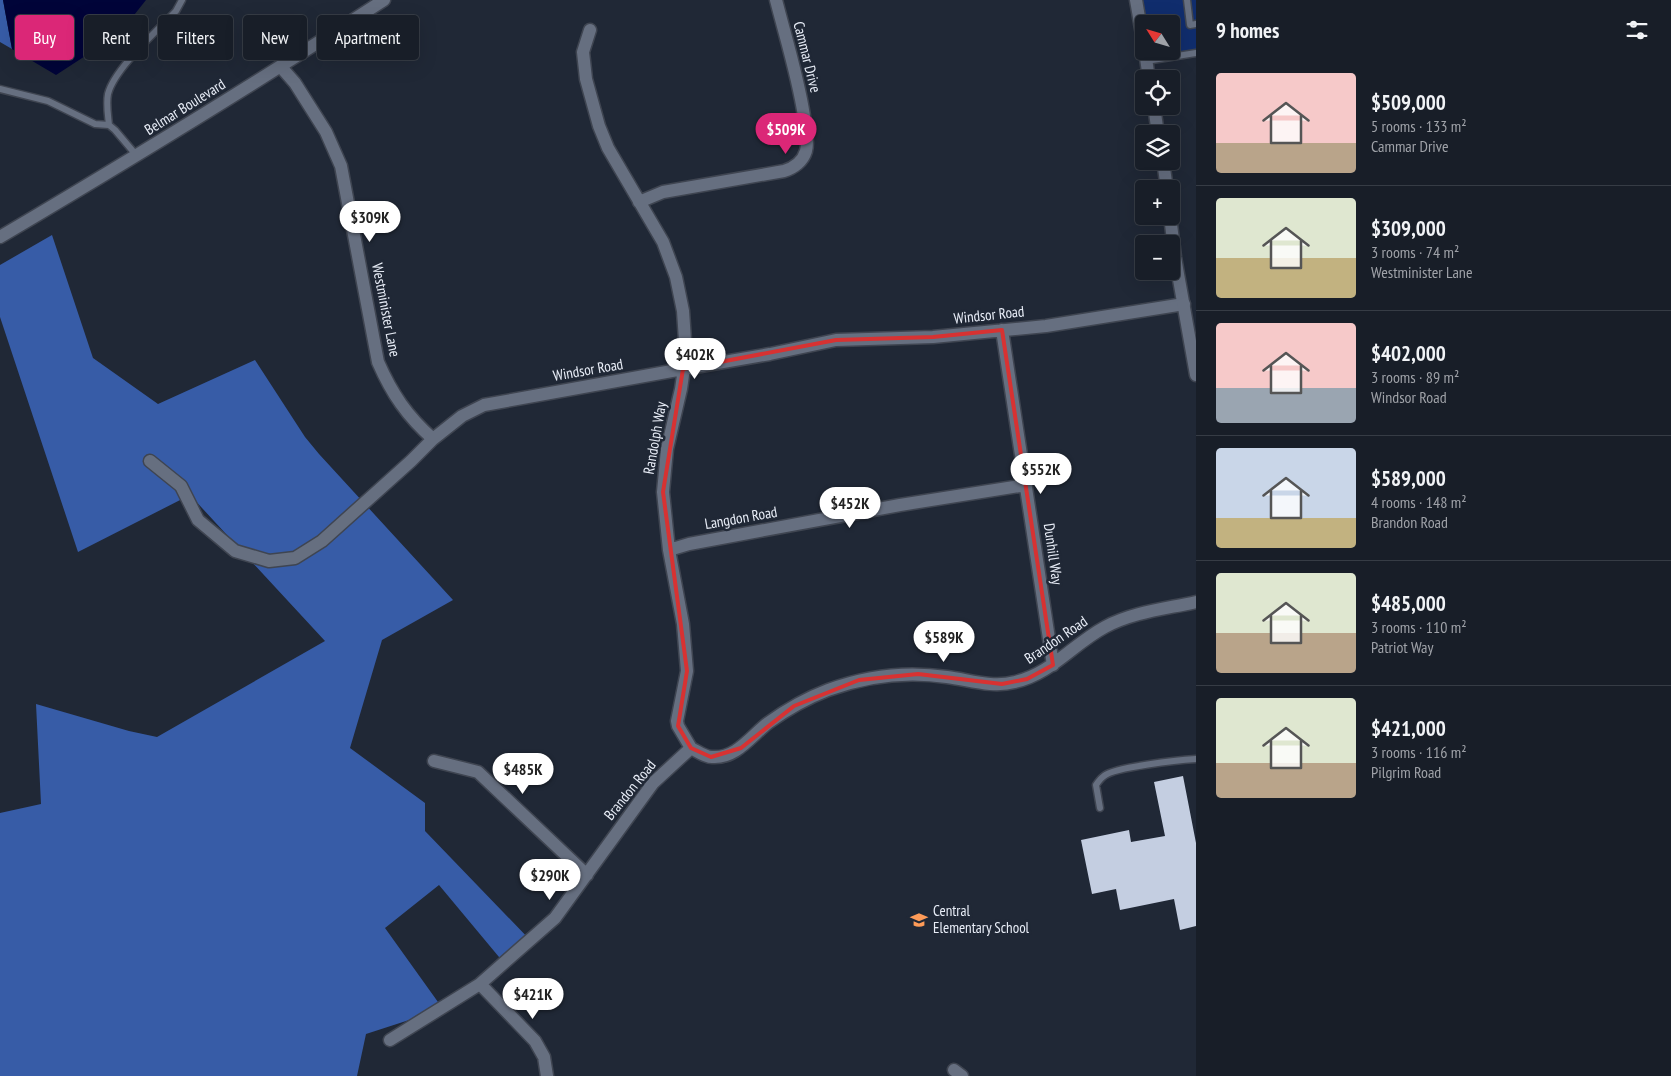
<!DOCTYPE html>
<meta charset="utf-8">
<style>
:root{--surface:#181e28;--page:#212730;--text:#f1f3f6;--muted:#9fa2a8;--line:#363c45;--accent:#db2777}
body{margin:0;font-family:"PT Sans Narrow",sans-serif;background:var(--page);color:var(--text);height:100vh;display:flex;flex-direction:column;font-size:19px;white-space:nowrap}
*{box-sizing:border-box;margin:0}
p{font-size:16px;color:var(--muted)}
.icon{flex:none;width:28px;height:28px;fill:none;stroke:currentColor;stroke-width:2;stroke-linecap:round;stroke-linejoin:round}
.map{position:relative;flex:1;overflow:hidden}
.side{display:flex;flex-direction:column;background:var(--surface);width:475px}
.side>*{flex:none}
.guide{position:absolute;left:15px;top:15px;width:475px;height:45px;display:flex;gap:10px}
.needle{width:32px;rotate:307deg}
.buttons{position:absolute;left:1135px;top:15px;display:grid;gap:10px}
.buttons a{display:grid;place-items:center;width:45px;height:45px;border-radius:5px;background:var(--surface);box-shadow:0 5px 20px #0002,0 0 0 1px var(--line);font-size:25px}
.price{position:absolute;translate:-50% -42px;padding:0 11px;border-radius:18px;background:#fff;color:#222;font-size:16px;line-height:32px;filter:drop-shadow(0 1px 2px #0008)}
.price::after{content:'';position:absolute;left:50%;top:30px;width:15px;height:11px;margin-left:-8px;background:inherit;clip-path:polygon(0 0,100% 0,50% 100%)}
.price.active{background:var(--accent);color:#fff}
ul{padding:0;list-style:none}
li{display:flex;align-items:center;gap:15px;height:125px;padding:0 20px}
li+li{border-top:1px solid var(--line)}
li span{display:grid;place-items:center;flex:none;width:140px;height:100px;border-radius:5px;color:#555}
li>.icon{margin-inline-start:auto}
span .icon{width:60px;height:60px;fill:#fffc;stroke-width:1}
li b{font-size:21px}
h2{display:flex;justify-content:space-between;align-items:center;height:60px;padding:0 20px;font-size:21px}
.pill{padding:0 18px;border-radius:5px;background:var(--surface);box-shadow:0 5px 20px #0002,0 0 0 1px var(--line);font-size:18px;line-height:45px}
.pill.active{background:var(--accent);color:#fff}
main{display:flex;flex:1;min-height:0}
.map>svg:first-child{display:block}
</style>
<main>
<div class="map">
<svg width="1196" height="1076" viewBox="0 0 1196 1076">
<rect width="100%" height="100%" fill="#202836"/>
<path fill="#102d6d" d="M1137 0H1196V52L1145 61 1144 51H1171V24H1144Z"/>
<path fill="#375ca7" d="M0 0H3L12 49 0 42Z
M52 235 93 358 158 404 255 360 305 437 319 454 453 600 382 640 350 748 425 803V831L532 942 504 963 439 885 385 928 443 1009 366 1034 357 1076H0V813L41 804 36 704 129 731 157 737 325 641 190 495 78 552 0 317V265Z"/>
<path fill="#000439" d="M3 0H146L119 34 56 75 12 49Z"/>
<path fill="#c4cee1" d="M1183 776 1196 843V926L1180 930 1174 899 1120 910 1116 889 1092 894 1081 840 1129 830 1131 842 1165 836 1154 782Z"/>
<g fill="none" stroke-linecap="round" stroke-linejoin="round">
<g stroke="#3f4551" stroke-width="9">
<path id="lane" d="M1187 0 1190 25 1196 24
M1146 61 1196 53
M0 89 48 101 95 124 109 125 115 130 137 156
M109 125C108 115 106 104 108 94 114 69 157 31 176 11L182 0
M1100 808 1096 785C1098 782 1101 778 1104 776 1114 767 1180 760 1196 759"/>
</g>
<g stroke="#3f4551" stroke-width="15">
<path id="street" d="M590 30 583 52 586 79 599 126 608 148 663 242 676 277 683 311 686 355 681 389 667 449 663 492 669 550 683 624 687 671 677 721 678 726 691 748
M281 67 295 83 326 132 341 166 378 362C392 394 407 416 433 439
M639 202 663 192 784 171C794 168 803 161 806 151 809 140 805 127 804 116 798 77 786 39 776 0
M1002 330 1053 665
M150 461 181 486 198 520 235 551 269 561 295 558 322 541 411 461 433 439 462 416 484 405 683 369 770 354 836 340 933 337 1046 326 1184 304
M669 550 689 544 900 505 1026 485
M691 748C697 751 705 757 712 757 736 759 751 736 768 723 786 710 807 698 828 690 866 676 907 671 947 677 970 680 992 688 1015 682 1051 674 1073 644 1105 627 1133 612 1165 609 1196 602
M434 761 478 772 587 875
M480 984 535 1041 544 1057 547 1076
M390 1040 480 984 555 918 653 783 691 748
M954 1070 962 1076"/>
</g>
<g stroke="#3f4551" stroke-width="15">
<path id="secondary" d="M1136 0 1144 46
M1145 51 1149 79
M1154 106 1158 134
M1163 161 1167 189
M1170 216 1175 257 1196 375
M0 237C130 160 258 82 384 0"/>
</g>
<use href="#lane" stroke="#666f80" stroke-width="6"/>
<use href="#street" stroke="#666f80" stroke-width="12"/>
<use href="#secondary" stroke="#666f80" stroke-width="12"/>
</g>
<path fill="none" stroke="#d73232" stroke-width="4" stroke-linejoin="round" d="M1002 330 1053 665 1027 679 1002 684 918 674 859 680 794 706 741 748 711 757 691 748 678 726 687 671 663 492 683 369 836 340 933 337Z"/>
<defs>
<g id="school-bare" transform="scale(1.35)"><path d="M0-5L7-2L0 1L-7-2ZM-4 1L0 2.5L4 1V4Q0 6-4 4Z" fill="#fe9b58" stroke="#202836" stroke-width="2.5" paint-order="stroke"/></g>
</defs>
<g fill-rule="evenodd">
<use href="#school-bare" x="919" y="920"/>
</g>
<g text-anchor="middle" stroke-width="5" stroke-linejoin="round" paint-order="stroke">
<g font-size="15" fill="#e8edf7" stroke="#202836">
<text transform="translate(807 57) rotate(76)" y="5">Cammar Drive</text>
<text transform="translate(185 107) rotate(-32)" y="5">Belmar Boulevard</text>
<text transform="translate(386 310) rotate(79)" y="5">Westminister Lane</text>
<text transform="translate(989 315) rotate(-6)" y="5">Windsor Road</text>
<text transform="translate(588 370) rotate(-10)" y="5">Windsor Road</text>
<text transform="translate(655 438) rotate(-80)" y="5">Randolph Way</text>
<text transform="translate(741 518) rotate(-10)" y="5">Langdon Road</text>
<text transform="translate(1053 554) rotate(82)" y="5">Dunhill Way</text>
<text transform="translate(1056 640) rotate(-34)" y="5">Brandon Road</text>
<text transform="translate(630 790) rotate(-51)" y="5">Brandon Road</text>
</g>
<g font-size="15" fill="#e8edf7" stroke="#202836" text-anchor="start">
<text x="933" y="916">Central<tspan x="933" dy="17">Elementary School</tspan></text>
</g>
</g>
</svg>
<div class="buttons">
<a><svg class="needle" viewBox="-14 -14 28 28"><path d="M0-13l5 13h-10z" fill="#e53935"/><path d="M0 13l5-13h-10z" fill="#9fa2a8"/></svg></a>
<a><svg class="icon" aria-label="locate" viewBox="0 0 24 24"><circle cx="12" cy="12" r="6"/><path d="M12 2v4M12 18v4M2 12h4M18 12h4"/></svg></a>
<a><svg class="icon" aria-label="layers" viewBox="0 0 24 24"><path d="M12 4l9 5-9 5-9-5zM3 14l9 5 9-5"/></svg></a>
<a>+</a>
<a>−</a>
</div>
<b class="price active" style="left:786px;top:155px">$509K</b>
<b class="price" style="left:370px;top:243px">$309K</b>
<b class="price" style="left:695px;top:380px">$402K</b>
<b class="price" style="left:1041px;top:495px">$552K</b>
<b class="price" style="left:850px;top:529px">$452K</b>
<b class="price" style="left:944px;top:663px">$589K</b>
<b class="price" style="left:523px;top:795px">$485K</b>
<b class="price" style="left:550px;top:901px">$290K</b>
<b class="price" style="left:533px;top:1020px">$421K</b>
<div class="guide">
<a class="pill active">Buy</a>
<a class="pill">Rent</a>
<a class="pill">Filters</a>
<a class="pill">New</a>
<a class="pill">Apartment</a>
</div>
</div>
<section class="side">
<h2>9 homes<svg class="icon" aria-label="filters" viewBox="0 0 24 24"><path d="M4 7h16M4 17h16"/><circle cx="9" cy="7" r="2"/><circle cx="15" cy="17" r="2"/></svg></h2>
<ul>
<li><span style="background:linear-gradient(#f6c9c9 70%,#b9a48a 0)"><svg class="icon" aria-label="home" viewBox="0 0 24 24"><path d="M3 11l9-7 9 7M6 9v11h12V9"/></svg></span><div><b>$509,000</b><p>5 rooms · 133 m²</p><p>Cammar Drive</p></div></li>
<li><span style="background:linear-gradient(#dfe7d0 60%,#c2b280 0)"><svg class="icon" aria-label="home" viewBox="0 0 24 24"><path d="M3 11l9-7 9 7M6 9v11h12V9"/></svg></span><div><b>$309,000</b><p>3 rooms · 74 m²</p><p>Westminister Lane</p></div></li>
<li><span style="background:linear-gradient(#f6c9c9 65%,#9aa5b1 0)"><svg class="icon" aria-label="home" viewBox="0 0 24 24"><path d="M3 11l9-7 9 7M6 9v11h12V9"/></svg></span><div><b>$402,000</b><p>3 rooms · 89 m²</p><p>Windsor Road</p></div></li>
<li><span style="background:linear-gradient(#c9d6e8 70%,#c2b280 0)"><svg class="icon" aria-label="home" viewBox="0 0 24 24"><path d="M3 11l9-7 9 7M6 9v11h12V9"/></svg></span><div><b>$589,000</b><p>4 rooms · 148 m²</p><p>Brandon Road</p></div></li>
<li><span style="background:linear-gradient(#dfe7d0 60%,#b9a48a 0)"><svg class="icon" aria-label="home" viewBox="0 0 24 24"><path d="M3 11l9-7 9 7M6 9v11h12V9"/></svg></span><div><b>$485,000</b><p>3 rooms · 110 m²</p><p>Patriot Way</p></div></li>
<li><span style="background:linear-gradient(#dfe7d0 65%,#b9a48a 0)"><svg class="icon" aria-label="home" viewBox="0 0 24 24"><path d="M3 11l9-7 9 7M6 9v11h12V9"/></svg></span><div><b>$421,000</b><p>3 rooms · 116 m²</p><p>Pilgrim Road</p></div></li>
</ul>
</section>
</main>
